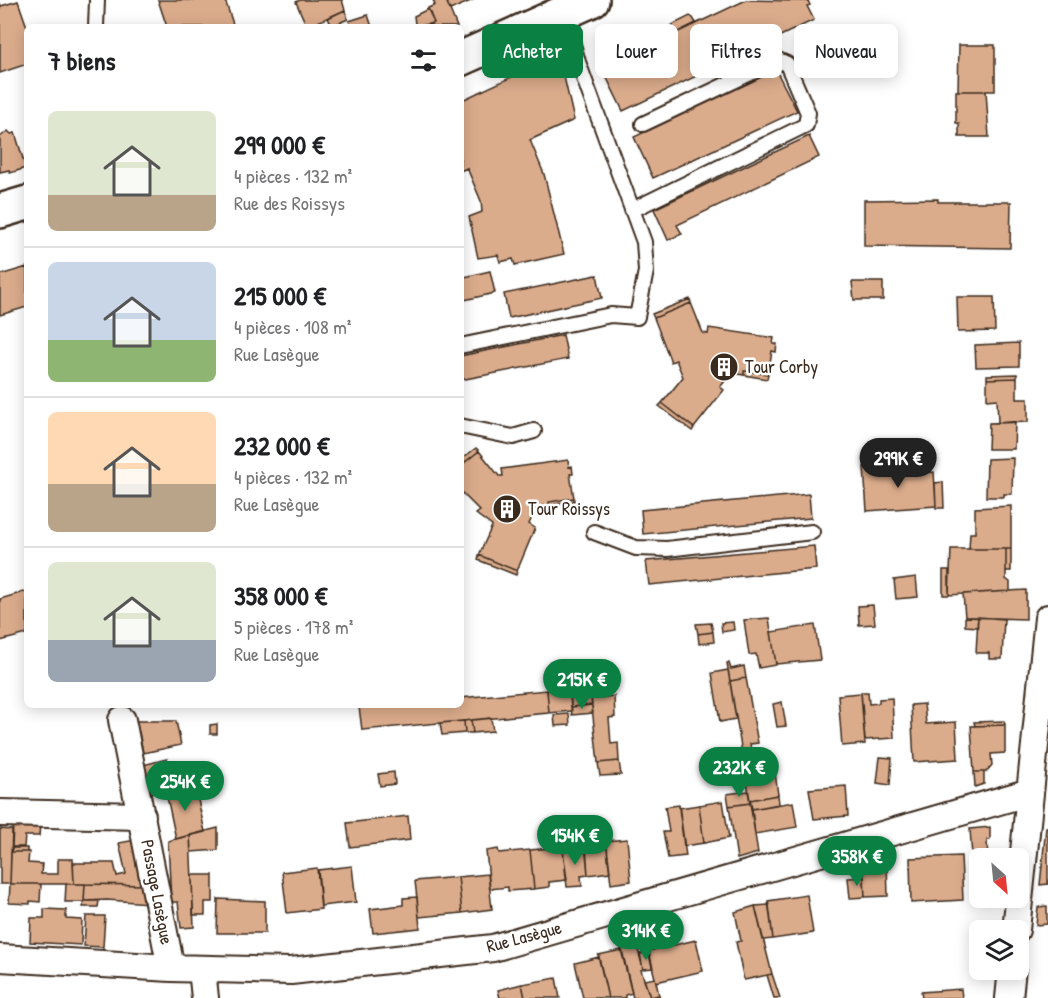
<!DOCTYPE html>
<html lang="fr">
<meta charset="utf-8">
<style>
:root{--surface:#fff;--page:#f6f6f6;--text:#202124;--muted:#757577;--line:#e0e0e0;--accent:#0b8043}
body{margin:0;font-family:"Patrick Hand",sans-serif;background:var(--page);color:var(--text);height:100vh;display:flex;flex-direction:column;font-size:22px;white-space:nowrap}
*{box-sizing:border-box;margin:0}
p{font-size:20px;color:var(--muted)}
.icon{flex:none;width:33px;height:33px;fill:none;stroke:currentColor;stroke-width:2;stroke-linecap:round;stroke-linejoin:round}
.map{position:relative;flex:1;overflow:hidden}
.panel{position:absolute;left:24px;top:24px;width:440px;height:684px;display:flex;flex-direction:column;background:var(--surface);border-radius:9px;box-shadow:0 3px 15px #0003}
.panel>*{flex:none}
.top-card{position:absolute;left:482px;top:24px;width:476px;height:54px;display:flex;gap:12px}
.needle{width:39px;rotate:153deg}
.buttons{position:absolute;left:969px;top:848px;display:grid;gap:12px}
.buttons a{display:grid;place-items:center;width:60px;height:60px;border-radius:9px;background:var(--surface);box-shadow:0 3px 15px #0003;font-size:30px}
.price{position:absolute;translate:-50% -51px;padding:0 14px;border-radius:21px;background:var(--accent);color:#fff;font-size:20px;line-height:39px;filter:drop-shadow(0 2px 3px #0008)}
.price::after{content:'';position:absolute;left:50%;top:36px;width:18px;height:14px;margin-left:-9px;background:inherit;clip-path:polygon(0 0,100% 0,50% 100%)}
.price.on{background:#222;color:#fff}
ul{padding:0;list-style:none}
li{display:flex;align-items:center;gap:18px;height:150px;padding:0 24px}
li+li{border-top:2px solid var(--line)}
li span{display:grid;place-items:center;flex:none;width:168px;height:120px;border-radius:9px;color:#555}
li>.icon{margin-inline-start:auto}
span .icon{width:72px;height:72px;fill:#fffc;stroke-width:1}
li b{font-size:26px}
h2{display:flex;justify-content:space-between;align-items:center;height:72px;padding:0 24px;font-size:26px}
.chip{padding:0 21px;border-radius:9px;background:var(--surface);box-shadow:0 3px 15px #0003;font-size:21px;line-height:54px}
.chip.on{background:var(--accent);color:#fff}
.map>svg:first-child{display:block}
</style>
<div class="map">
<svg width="1048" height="998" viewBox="0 0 1048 998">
<rect width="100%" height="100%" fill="#fff"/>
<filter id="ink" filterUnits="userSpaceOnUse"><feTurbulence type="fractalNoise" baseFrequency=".0167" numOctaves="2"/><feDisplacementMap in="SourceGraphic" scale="12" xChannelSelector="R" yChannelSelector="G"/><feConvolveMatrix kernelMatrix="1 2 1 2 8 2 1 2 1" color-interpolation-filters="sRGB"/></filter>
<g filter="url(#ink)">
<path fill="#dbac8c" stroke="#3b2a1e" stroke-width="1.5" d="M158 0H225L234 27H167Z
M300 0H342L345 10 307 27 296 2Z
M433 0H446L457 27H426V26L434 23 428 8 435 5Z
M446 0H473L450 10Z
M746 0 808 1 810 5 807 6 814 20 623 111 602 68 627 57 623 47 670 26 674 34Z
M18 1 27 27V64L0 73V3L1 6Z
M428 9 434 23 419 26 415 24 414 16Z
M345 10 348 19 332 26 328 18Z
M368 15 372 27H351L349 21Z
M690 16 693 18 696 23 674 34 670 26Z
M959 45H995V91H958Z
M559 55 574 120 530 140 544 174 564 254 515 265 513 259 500 262 498 255 478 258 469 217 482 212 481 201 467 168 460 171V101Z
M776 70 797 111 653 178 634 137Z
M956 91H986L989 137H959V123H956Z
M8 131 11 134 15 133 26 168 10 173 9 170 0 172V137Z
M809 136 819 157 677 225 682 234 668 240 654 209Z
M938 199V202H1011L1010 248 864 246V200Z
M27 267V307L0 315V275Z
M490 271 495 293 460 301V278Z
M597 275 602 298 509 318 504 294Z
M852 282H883V300H854Z
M957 297H994L995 331 958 332Z
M690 299 691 303 654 318 652 314Z
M691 303 703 333 708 334 709 328 774 338 773 344H777L776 352 772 351 768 374 744 371V375L732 373 720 387 724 390 694 428 662 403 683 377 676 360 671 362 654 318Z
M563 335 568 359 460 380V356Z
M1019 343V366L976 367 975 345Z
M744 371 768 374 767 379 744 375Z
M1017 374V378L987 379V375Z
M1017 378V399H1028V422L998 423 997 399 987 400V379Z
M662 403 694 428 692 431 659 406Z
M1015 422 1014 449H988L989 423Z
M476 448 479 451 460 466V460Z
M479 451 499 476H503L502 469 568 460 569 467 572 466 573 474H570L574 498 549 502 550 505 537 507 529 524 535 528 517 571 479 555 492 526 476 514 480 511 460 491V466Z
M890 454 891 465 865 467 864 456Z
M1013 458 1012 494H1004V497H986L987 459Z
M891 465V474L934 472 936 506 867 511 864 467Z
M943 482 944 508H936L935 483Z
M809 494 811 518 643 534 641 510Z
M574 498V501L550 505 549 502Z
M1011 506V549H969L970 533H975V508Z
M814 546 816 569 649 585 646 561Z
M951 549H1006V579L1010 582V591L949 595Z
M1006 549H1011V571H1006Z
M479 555 517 571 516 575 478 560Z
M943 570H949V595H943Z
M916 577 918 597 896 599 894 580Z
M1026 590V619L965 617 963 594Z
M27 591V634L0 641V599Z
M873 605 875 624 859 625 858 606Z
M965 617H978L977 627 965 626Z
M978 617 1004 619 1002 659H989V653H976Z
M769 618 776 665 759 668 756 654 749 655 744 620Z
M733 622 734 630 722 632 721 623Z
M711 623 713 632 698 634 696 624Z
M815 625 820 660 776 664 771 632Z
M713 632 714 642 699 644 698 634Z
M727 663H729L731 669 744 666 746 678 730 681Z
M728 670 736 719 720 722 712 673Z
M746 678 758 743 750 744 752 757 743 759 730 681Z
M589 681 592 705 571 707 569 683Z
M569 688 572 711 549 713 547 690Z
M547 690 549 713 362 730 359 707 388 705H460V698Z
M861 692H868L869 704 879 703V699L892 698 894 738 865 740Z
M861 693 865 744 842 746 838 695Z
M614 696 615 717 609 718 611 744 618 743 619 761 598 763 591 698Z
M782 702 786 726 777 727 773 704Z
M924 704 926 724 956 722 958 759 914 762 911 705Z
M592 705 593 713 572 715 571 707Z
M569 714 570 725 555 726 554 715Z
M491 718 493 731 473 733 471 720Z
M471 720 473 733H465L464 721Z
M123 721H176L181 745 143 753 139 732 127 734Z
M464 721 465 733 442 735 440 723Z
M1004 721 1005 725 975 726 974 722Z
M217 724V734H210V725Z
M1005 725V753L991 754 992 765 986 772H974L971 726Z
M880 757 892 758 890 785 877 783Z
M167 759 171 777 207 770 209 783 149 793 143 765Z
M619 761 621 775 600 776 598 763Z
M774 765 778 795 750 800 745 770Z
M394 772 395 784 380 786 378 774Z
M974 772H984V784L975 787Z
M195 786 205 832 176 839 166 792Z
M846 786 848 816 814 819 809 789Z
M748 791 750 803 729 806 727 794Z
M778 795 779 804 752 809 750 800Z
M723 801 729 838 704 843 699 805Z
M793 802 797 827 755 834 752 809Z
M750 803 758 853 737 859 729 806Z
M679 805 686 856 668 858 663 832H669L665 807Z
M699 805 704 843 684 846 679 808Z
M408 816 410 840 350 847 347 823Z
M13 825H40L39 836H25L24 847H12Z
M990 827V840H987L988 858H980V897L989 898H975L970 829Z
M1046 827H1048V884L1040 885Z
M218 828V850L191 852 190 835Z
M0 829 12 830 10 884H0Z
M605 831 610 872 588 875 584 833Z
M190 835 194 927 181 928 178 902H171L168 841Z
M627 839 631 881 611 884 606 841Z
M135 840 145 885 74 884 73 863H114L117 876 126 874 119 843Z
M562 842 567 880 549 882V887L534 889 530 850 551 848 550 844Z
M586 847 588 875 581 876 582 886 567 887 563 849Z
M12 848H27V852H11Z
M498 849 499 853 530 850 534 889 508 891V887L490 889 486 851Z
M11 852H29L28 863 42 864 41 874H58V859H73L74 884H10Z
M961 856 963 900 911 903 910 858Z
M887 864 888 896 865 897 863 865Z
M352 866 356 902 321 906 318 870Z
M317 868 321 909 287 913 282 872Z
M488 874 492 909 462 913 458 877Z
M192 875H213V902H205V915H193Z
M458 877 462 913 419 917 415 881Z
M864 877 865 897 850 898 848 878Z
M10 884H41L40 902 30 901V904L9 903Z
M66 884H85L84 902H65Z
M85 884 145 885 149 903 107 900 84 901Z
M807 895 813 933 773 939 768 901Z
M417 897 420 928 373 933 370 909 403 905V898Z
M218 899 265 901V933H217Z
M84 901H99L98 907H83Z
M769 905 773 939 763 940 755 906Z
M755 906 772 974 744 980 736 942 741 941 735 912Z
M1047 906V924L1036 925 1038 907Z
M44 909 66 910V919L82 920 81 945 30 942 31 918H44Z
M86 916H105L103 947 84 946Z
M635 937 643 969 641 970 650 997 659 995 660 998H633L619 941Z
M696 940 703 971 656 982 648 951Z
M622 950 632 993 625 995V998H608L598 955Z
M649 952 653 968 643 969 640 954Z
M599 957 608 998H583L575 963Z
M978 963H980V969H988V975L978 976Z
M772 974 780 998H774L767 975Z
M556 978 560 998H525L522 984Z
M655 978 659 995 650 997 644 980Z
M522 984 525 998H500L498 990Z
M961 989 962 998H922L921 992Z"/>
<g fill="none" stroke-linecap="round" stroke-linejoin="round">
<g stroke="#3b2a1e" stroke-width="18">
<path id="service" d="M96 27 97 0
M632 210 806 125 808 113 787 64 778 60 643 124
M460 346 611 315 637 317 646 271 644 242 578 62 564 12
M460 426 513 437 534 431
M594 532 636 548 667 549 812 532"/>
</g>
<g stroke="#3b2a1e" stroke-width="30">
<path id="minor" d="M122 720 171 968
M0 813 142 816
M1016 930 1048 618
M0 958 171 968 291 971 493 948 1030 792
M202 969 205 998
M1009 998 1012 969"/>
</g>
<g stroke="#3b2a1e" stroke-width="38">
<path id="secondary" d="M460 59 592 0
M0 211 27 203"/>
</g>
<use href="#service" stroke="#fff" stroke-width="14"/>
<use href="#minor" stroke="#fff" stroke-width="26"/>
<use href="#secondary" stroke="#fff" stroke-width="33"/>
</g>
</g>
<defs>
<g id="building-disc" transform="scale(1.5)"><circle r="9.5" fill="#3b2a1e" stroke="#fff"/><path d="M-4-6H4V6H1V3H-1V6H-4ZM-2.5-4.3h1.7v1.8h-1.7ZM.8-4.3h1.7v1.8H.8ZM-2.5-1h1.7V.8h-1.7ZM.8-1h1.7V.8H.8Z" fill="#fff"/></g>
</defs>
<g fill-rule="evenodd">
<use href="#building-disc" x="724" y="367"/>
<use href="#building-disc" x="507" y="509"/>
</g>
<g text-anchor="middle" stroke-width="5" stroke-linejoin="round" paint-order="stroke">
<g font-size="18" fill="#3b2a1e" stroke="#fff" text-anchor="start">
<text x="745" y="373">Tour Corby</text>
<text x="528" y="515">Tour Roissys</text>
</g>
<g font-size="18" fill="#3b2a1e" stroke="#fff">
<text transform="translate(157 892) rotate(79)" y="6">Passage Lasègue</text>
<text transform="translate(524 937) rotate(-15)" y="6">Rue Lasègue</text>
</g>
</g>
</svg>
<div class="buttons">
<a><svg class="needle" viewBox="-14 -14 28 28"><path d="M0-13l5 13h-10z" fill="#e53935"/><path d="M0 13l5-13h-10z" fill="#757577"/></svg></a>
<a><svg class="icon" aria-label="layers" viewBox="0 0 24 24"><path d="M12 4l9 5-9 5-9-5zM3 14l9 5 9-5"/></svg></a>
</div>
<b class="price on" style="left:898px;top:489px">299K €</b>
<b class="price" style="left:582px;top:710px">215K €</b>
<b class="price" style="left:739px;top:798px">232K €</b>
<b class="price" style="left:185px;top:812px">254K €</b>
<b class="price" style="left:575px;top:866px">154K €</b>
<b class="price" style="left:857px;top:887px">358K €</b>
<b class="price" style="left:646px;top:961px">314K €</b>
<div class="top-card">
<a class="chip on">Acheter</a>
<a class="chip">Louer</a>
<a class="chip">Filtres</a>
<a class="chip">Nouveau</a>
</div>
<section class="panel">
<h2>7 biens<svg class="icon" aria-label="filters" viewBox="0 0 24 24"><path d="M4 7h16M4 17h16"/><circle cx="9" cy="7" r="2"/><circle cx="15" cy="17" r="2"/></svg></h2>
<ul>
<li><span style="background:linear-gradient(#dfe7d0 70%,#b9a48a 0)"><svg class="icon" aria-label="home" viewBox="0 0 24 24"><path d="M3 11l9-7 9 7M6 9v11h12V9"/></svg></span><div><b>299 000 €</b><p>4 pièces · 132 m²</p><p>Rue des Roissys</p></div></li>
<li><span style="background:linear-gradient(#c9d6e8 65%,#8fb573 0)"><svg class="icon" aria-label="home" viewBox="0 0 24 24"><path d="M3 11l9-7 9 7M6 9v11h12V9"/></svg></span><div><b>215 000 €</b><p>4 pièces · 108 m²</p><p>Rue Lasègue</p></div></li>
<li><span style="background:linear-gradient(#ffd9b3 60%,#b9a48a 0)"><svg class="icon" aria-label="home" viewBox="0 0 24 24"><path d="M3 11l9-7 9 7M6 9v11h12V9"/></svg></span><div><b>232 000 €</b><p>4 pièces · 132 m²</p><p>Rue Lasègue</p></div></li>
<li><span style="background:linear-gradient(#dfe7d0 65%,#9aa5b1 0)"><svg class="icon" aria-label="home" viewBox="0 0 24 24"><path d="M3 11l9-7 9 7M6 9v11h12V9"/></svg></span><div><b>358 000 €</b><p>5 pièces · 178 m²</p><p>Rue Lasègue</p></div></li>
</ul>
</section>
</div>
